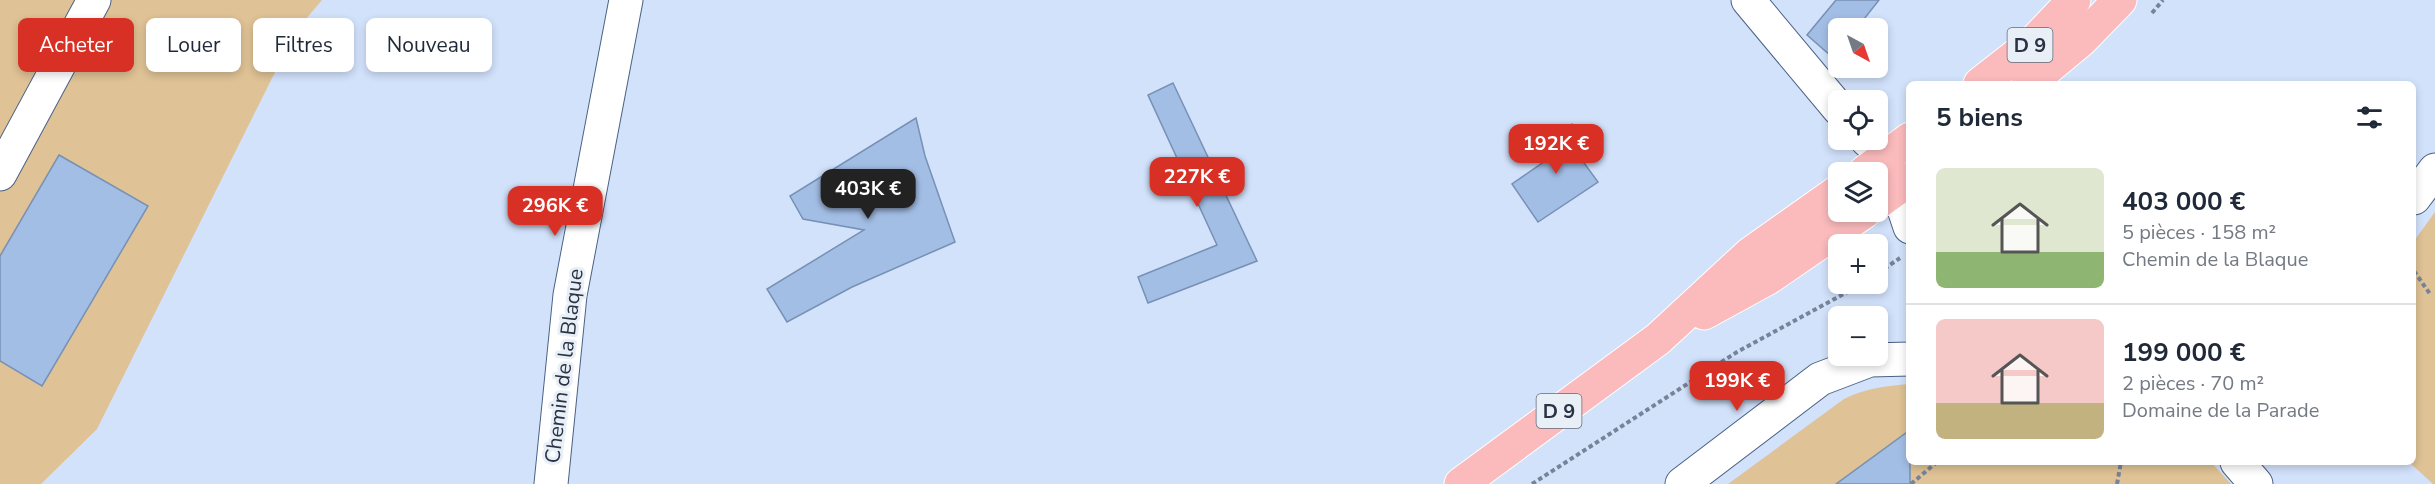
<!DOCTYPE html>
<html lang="fr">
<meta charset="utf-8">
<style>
:root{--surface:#fff;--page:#f6f6f7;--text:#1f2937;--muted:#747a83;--line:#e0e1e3;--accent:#d93025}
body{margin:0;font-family:"Nunito Sans",sans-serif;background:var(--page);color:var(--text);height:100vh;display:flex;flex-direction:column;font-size:22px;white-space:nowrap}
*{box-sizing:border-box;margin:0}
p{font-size:20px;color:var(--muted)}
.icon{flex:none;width:33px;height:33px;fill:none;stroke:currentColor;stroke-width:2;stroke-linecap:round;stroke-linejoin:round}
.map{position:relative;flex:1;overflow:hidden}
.drawer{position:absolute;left:1906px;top:81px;width:510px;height:384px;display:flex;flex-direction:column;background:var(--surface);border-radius:9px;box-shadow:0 3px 9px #0003}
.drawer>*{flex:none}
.guide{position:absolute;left:18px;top:18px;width:570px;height:54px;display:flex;gap:12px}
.needle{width:39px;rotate:140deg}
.tools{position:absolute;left:1828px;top:18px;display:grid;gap:12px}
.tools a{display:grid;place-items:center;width:60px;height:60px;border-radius:9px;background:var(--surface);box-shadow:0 3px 9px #0003;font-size:30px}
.price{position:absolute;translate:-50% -51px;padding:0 14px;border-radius:12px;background:var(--accent);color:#fff;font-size:20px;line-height:39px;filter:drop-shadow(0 2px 3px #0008)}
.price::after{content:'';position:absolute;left:50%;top:36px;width:18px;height:14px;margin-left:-9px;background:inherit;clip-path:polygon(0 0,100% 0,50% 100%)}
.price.current{background:#222;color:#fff}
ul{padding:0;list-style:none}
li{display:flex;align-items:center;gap:18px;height:150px;padding:0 30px}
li+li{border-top:2px solid var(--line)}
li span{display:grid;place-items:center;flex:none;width:168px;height:120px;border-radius:9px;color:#555}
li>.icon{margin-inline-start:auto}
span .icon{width:72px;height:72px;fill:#fffc;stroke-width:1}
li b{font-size:26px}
h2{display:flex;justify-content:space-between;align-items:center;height:72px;padding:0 30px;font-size:26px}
.tag{padding:0 21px;border-radius:9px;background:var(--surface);box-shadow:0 3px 9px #0003;font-size:21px;line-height:54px}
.tag.current{background:var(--accent);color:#fff}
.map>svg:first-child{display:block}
</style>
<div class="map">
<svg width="2435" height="484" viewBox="0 0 2435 484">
<rect width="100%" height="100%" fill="#d2e2fb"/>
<path fill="#dfc295" d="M0 0H322L295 32 97 429 41 484H0Z
M2435 212V484H2433L2409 462H2414V241Z
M1909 384 1910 462H2211L2231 484H1728L1844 399C1866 388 1886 386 1909 384Z"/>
<path fill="#a3bee5" stroke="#7790b5" stroke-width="1.5" d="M1836 0H1879L1857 28H1839V63L1807 35Z
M1173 83 1257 261 1148 303 1138 277 1217 245 1148 95Z
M916 118 925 156 955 242 852 287 787 322 767 289 864 230 803 219 790 196Z
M1572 124 1590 149 1579 156 1598 182 1538 222 1512 184 1545 161 1536 149Z
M59 155 148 206 42 386 0 361V256Z
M1910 430V484H1836Z"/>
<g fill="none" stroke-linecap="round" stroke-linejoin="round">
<g stroke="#4a6185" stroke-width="35">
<path id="minor" d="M1748 0 1839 109
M1867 140 1886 157 1910 167
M1888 162 1910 227
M0 174 94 0
M2414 198 2435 170
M2237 462 2256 484
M551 484 570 295 626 0
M1682 484 1820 379 1870 360 1910 359"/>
</g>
<g stroke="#fff" stroke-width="35">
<path id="major" d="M1980 84 2035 41 2074 0
M2028 84 2081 40 2120 0
M1865 172 1910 139
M1878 202 1910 179
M1704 313 1768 278 1864 212
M1461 484 1658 339 1750 254 1839 191"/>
</g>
<path stroke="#778498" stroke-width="4" stroke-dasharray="4.5 3" stroke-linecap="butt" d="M2152 13 2163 0
M2414 271 2430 294
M1878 273 1900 258
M1532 484 1737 352 1862 284
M1911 484 1937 462
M2117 484 2121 462"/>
<use href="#minor" stroke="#fff" stroke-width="33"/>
<use href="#major" stroke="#fbbbbd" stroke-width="33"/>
</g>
<g text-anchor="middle" stroke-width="6" stroke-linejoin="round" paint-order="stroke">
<g fill="#e9eff7" stroke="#636b79" stroke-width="1.5">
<rect x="2007.5" y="28" width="45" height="34" rx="4.5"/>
<rect x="1536.5" y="394" width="45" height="34" rx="4.5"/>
</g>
<g font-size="20" font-weight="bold" fill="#293343">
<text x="2030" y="52">D 9</text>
<text x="1559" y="418">D 9</text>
</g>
<g font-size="21" fill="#293343" stroke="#e9eff7">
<text transform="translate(564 366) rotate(-83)" y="7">Chemin de la Blaque</text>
</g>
</g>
</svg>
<div class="tools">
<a><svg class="needle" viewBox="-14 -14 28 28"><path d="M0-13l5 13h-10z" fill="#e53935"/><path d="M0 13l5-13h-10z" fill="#747a83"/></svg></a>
<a><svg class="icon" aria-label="locate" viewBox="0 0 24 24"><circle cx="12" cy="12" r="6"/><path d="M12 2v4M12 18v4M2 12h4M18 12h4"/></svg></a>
<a><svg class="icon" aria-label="layers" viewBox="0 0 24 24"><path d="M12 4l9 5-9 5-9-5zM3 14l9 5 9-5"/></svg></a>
<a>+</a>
<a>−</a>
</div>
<b class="price" style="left:1556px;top:175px">192K €</b>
<b class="price" style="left:1197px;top:208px">227K €</b>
<b class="price current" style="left:868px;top:220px">403K €</b>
<b class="price" style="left:555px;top:237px">296K €</b>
<b class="price" style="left:1737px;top:412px">199K €</b>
<div class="guide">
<a class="tag current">Acheter</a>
<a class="tag">Louer</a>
<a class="tag">Filtres</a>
<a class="tag">Nouveau</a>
</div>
<section class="drawer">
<h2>5 biens<svg class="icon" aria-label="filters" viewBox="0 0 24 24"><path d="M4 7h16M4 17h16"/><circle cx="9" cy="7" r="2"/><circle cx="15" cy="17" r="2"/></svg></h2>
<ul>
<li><span style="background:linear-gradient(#dfe7d0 70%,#8fb573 0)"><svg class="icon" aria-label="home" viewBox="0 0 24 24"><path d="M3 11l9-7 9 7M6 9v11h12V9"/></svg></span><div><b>403 000 €</b><p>5 pièces · 158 m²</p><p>Chemin de la Blaque</p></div></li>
<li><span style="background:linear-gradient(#f6c9c9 70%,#c2b280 0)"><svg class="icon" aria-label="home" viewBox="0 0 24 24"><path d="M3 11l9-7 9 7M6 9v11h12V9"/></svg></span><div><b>199 000 €</b><p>2 pièces · 70 m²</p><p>Domaine de la Parade</p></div></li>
</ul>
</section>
</div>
